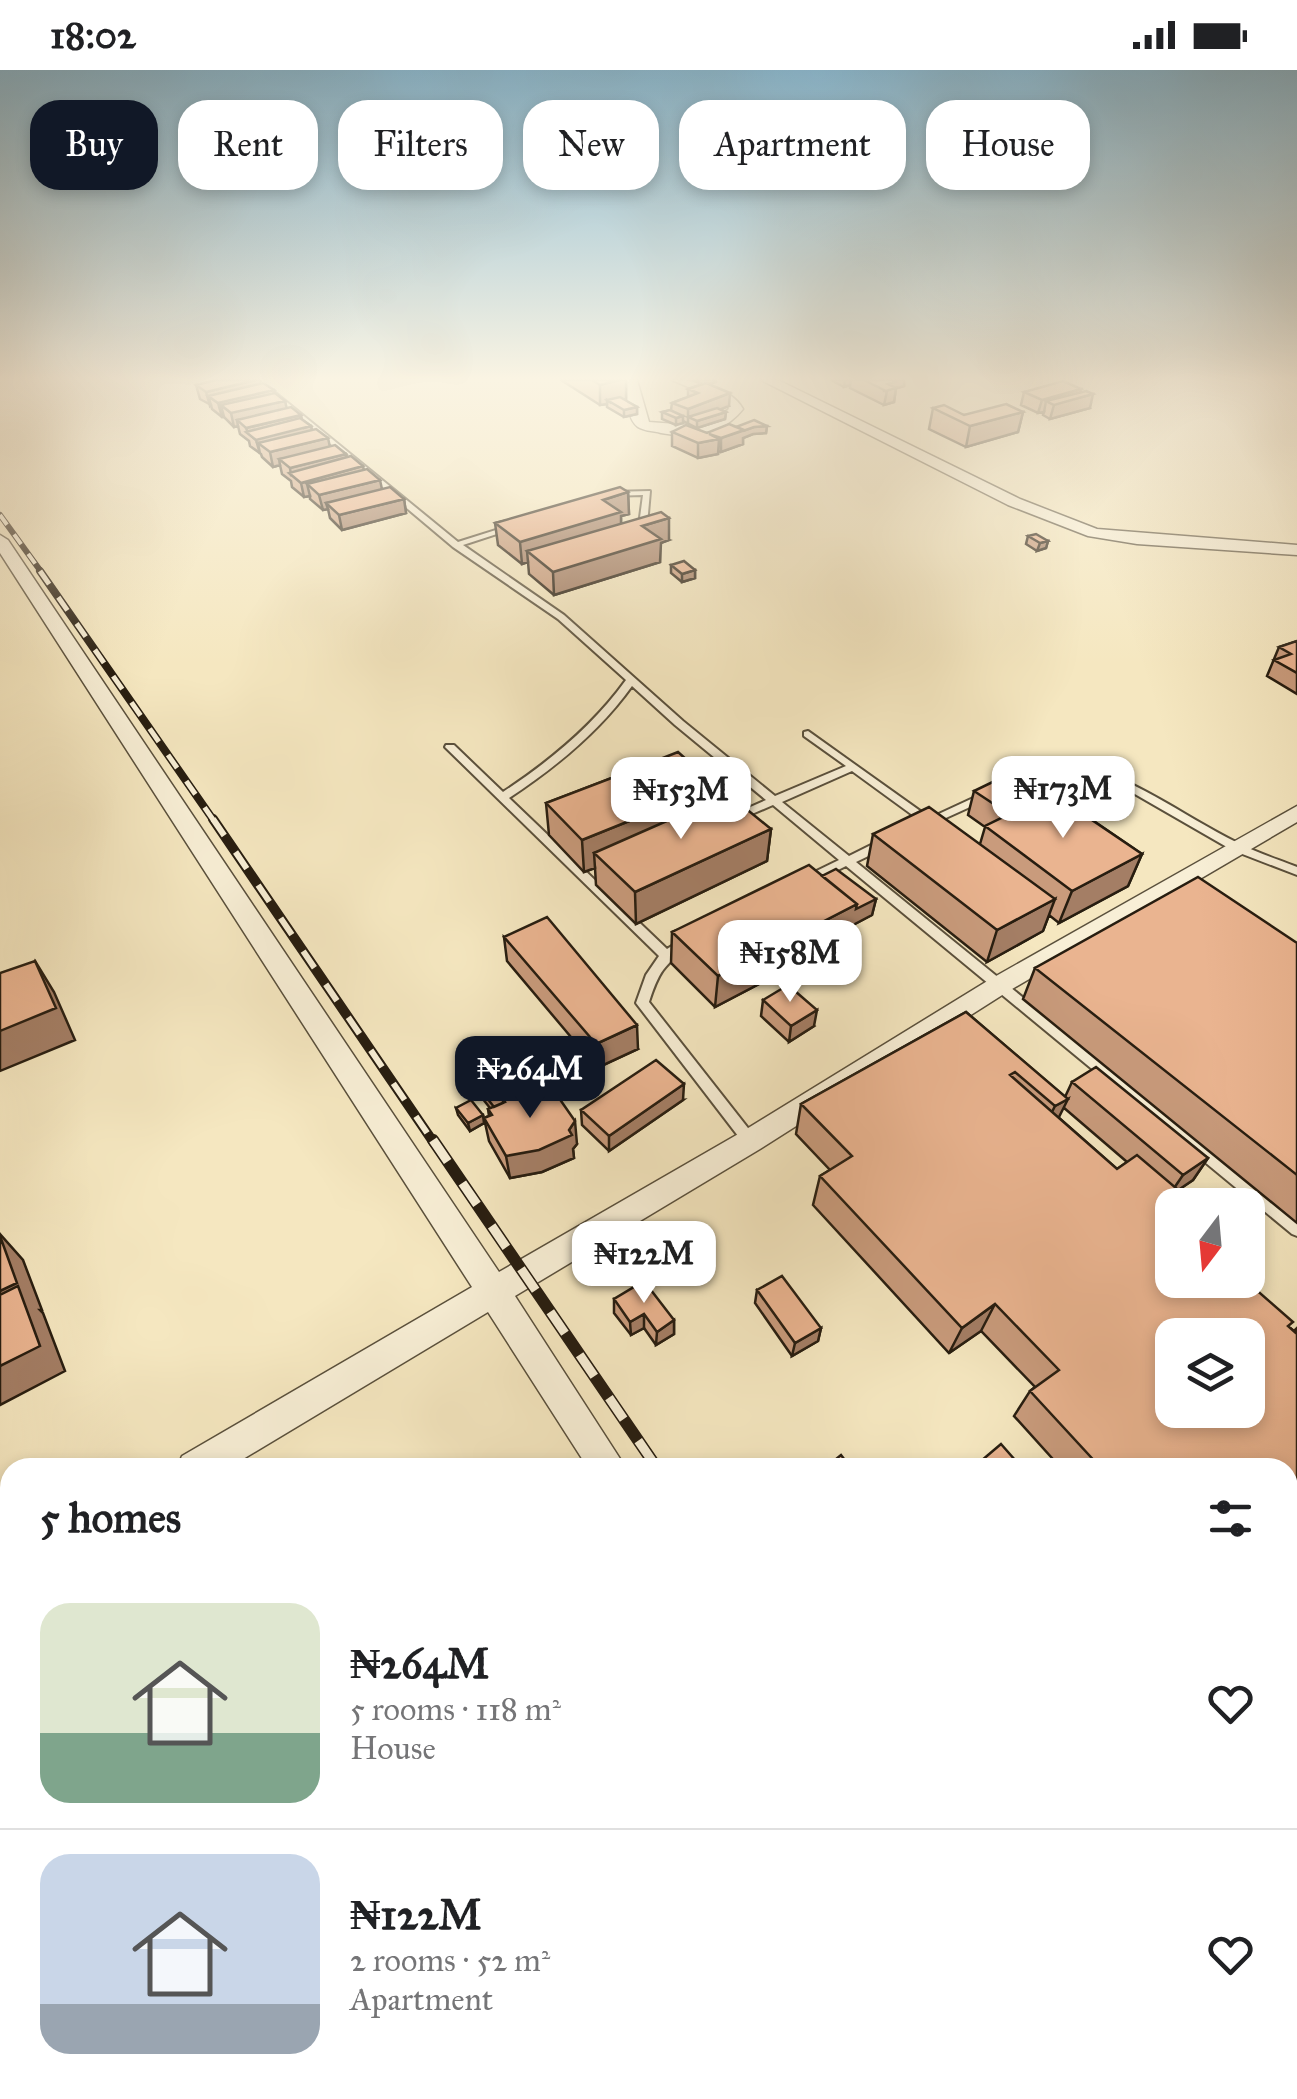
<!DOCTYPE html>
<meta charset="utf-8">
<style>
:root{--surface:#fff;--page:#f6f6f6;--text:#202124;--muted:#757577;--line:#e0e0e0;--accent:#111827}
body{margin:0;font-family:"IM FELL Great Primer",serif;background:var(--page);color:var(--text);height:100vh;display:flex;flex-direction:column;font-size:38px;white-space:nowrap}
*{box-sizing:border-box;margin:0}
p{font-size:32px;color:var(--muted)}
.icon{flex:none;width:55px;height:55px;fill:none;stroke:currentColor;stroke-width:2;stroke-linecap:round;stroke-linejoin:round}
.map{position:relative;flex:1;overflow:hidden}
.side{position:absolute;left:0px;top:1388px;width:1298px;height:642px;display:flex;flex-direction:column;background:var(--surface);border-radius:30px 30px 0 0;box-shadow:0 5px 15px #0003}
.side>*{flex:none}
.banner{position:absolute;left:30px;top:30px;width:1238px;height:90px;display:flex;gap:20px}
.needle{width:65px;rotate:196deg}
.tools{position:absolute;left:1155px;top:1118px;display:grid;gap:20px}
.tools a{display:grid;place-items:center;width:110px;height:110px;border-radius:20px;background:var(--surface);box-shadow:0 5px 15px #0003;font-size:50px}
.price{position:absolute;translate:-50% -85px;padding:0 22px;border-radius:20px;background:#fff;color:#222;font-size:32px;line-height:65px;filter:drop-shadow(0 2px 5px #0008)}
.price::after{content:'';position:absolute;left:50%;top:60px;width:30px;height:22px;margin-left:-15px;background:inherit;clip-path:polygon(0 0,100% 0,50% 100%)}
.price.on{background:var(--accent);color:#fff}
ul{padding:0;list-style:none}
li{display:flex;align-items:center;gap:30px;height:250px;padding:0 40px}
li+li{border-top:2px solid var(--line)}
li span{display:grid;place-items:center;flex:none;width:280px;height:200px;border-radius:30px;color:#555}
li>.icon{margin-inline-start:auto}
span .icon{width:120px;height:120px;fill:#fffc;stroke-width:1}
li b{font-size:42px}
h2{display:flex;justify-content:space-between;align-items:center;height:120px;padding:0 40px;font-size:42px}
.pill{padding:0 35px;border-radius:30px;background:var(--surface);box-shadow:0 5px 15px #0003;font-size:35px;line-height:90px}
.pill.on{background:var(--accent);color:#fff}
.status{display:flex;justify-content:space-between;align-items:center;height:70px;padding:0 50px;background:var(--surface);direction:ltr}
.status svg{height:28px;fill:currentColor}
.map>svg:first-child{display:block}
</style>
<div class="status"><b>18:02</b><svg viewBox="0 0 49 12"><path d="M0 12V9h3v3zM5 12V6h3v6zM10 12V3h3v9zM15 12V0h3v12zM26 1h20v11H26zM47 4h2v5h-2z"/></svg></div>
<div class="map">
<svg width="1297" height="2029" viewBox="0 0 1297 2029">
<rect width="100%" height="100%" fill="#f5e7c0"/>
<filter id="stains"><feTurbulence type="fractalNoise" baseFrequency=".002" numOctaves="4"/><feColorMatrix values="0 0 0 0 .2 0 0 0 0 .09 0 0 0 0 .02 0 0 0 .5 -.17"/></filter>
<radialGradient id="worn" r=".72"><stop offset=".6" stop-color="#630" stop-opacity="0"/><stop offset="1" stop-color="#630" stop-opacity=".3"/></radialGradient>
<g fill="none" stroke-linecap="round" stroke-linejoin="round">
<g stroke="#5a503c" stroke-width="4">
<path id="service" d="M272 320 458 472 515 454V458L463 475 564 545 683 651 775 726 846 696 804 666V662L808 661 930 748 984 723H992V727L926 757 922 756V752L852 701 782 732 849 786 879 771H887V777L856 792 1297 1150V1166L1292 1164 846 796 808 815H800V809L839 790 773 735 738 750H730V746L766 730 675 655 632 616C599 662 556 697 509 728L667 879 683 869H691L693 872C666 896 661 895 649 932L755 1067 757 1071 755 1075H745L636 933 646 905 659 886 445 677 446 675H454L503 722C550 691 593 656 626 610L558 549 453 477 270 323Z
M650 421 647 455 643 457 639 455 643 425 609 426 605 424 609 422Z
M1067 692C1133 705 1179 744 1238 773 1257 783 1277 789 1297 797V805L1232 780 1114 712 1089 703 1067 698 1025 710 1020 707Z"/>
</g>
<g stroke="#5a503c" stroke-width="3">
<path id="minor" d="M624 310H637L649 352 703 356 729 339 726 333 672 310C695 310 731 317 743 339 722 365 693 369 661 363 654 361 644 361 638 357 626 348 626 323 624 310Z
M761 310H778L1020 429 1097 459 1297 475V485L1137 474 1088 466 1008 435Z
M0 465 8 470 499 1202 740 1063 989 910 1297 736V752L1007 922 760 1079 515 1226 626 1398H588L488 1242 228 1398H177L182 1386 472 1217 0 483Z
M10 1489V1529L0 1533V1493Z
M991 2020H1041L1045 2029H995Z"/>
</g>
<use href="#service" fill="#f8efd6" fill-rule="evenodd"/>
<use href="#minor" fill="#f8efd6" fill-rule="evenodd"/>
<g stroke="#271d10" stroke-width="6">
<path id="rail-far4" d="M0 445 42 503"/>
</g>
<g stroke="#271d10" stroke-width="8">
<path id="rail-far3" d="M40 501 214 751"/>
</g>
<g stroke="#271d10" stroke-width="10">
<path id="rail-far2" d="M213 749 434 1073"/>
</g>
<g stroke="#271d10" stroke-width="12">
<path id="rail-far1" d="M433 1070 657 1398"/>
</g>
<g stroke="#271d10" stroke-width="15">
<path id="rail" d="M1081 2020 1087 2029"/>
</g>
<use href="#rail-far4" stroke="#f8efd6" stroke-width="4" stroke-dasharray="12" stroke-linecap="butt"/>
<use href="#rail-far3" stroke="#f8efd6" stroke-width="5" stroke-dasharray="16" stroke-linecap="butt"/>
<use href="#rail-far2" stroke="#f8efd6" stroke-width="6" stroke-dasharray="20" stroke-linecap="butt"/>
<use href="#rail-far1" stroke="#f8efd6" stroke-width="9" stroke-dasharray="26" stroke-linecap="butt"/>
<use href="#rail" stroke="#f8efd6" stroke-width="11" stroke-dasharray="35" stroke-linecap="butt"/>
</g>
<path fill="#c99b7c" stroke="#271d10" stroke-width="2.5" fill-rule="evenodd" d="M216 310H260L261 313 285 331 286 338 311 356 312 360 330 376 346 384 347 387 364 400 382 419 404 429 406 443 342 460 330 448 328 439 323 440 310 429V426L304 427 292 417 291 411 282 404 280 395 273 397 262 387 261 384 250 376 249 371 240 364 238 356 234 357 224 347H222L212 339 211 335 200 329 196 315Z
M561 310H626V329L624 330 637 337V344L624 347 607 337V334L600 335Z
M692 310H716V312L709 314 729 336 720 339 726 342 725 349 697 358 683 351 676 355 662 349V342L671 340 672 333 688 327V319L702 314Z
M831 310H904V316L896 318 894 332 884 335 850 318V315L844 317Z
M1024 322H1080L1090 338 1050 349 1043 345 1044 342 1038 343 1021 335Z
M933 338 964 345 1023 342 1018 362 966 377 929 359Z
M767 356 766 363 753 364 743 368V374L721 382 718 381V384L698 388 672 376V362L707 363 736 357Z
M628 422 629 444 621 446V454L669 470 660 473V492L554 525 529 504 528 492 522 494 498 475 495 453Z
M1028 466 1048 471 1046 478 1037 481 1026 474Z
M671 495 695 500V508L682 512 671 503Z
M1297 571V624L1267 606 1279 577Z
M645 695 716 716V729L771 759 767 791 636 854 596 815 595 798 584 802 549 765 546 733 625 703V696Z
M974 721 1063 730 1142 784 1128 816 1059 853 1049 845 1043 861 987 892 867 796 873 764 980 774 985 757 968 745Z
M822 806 876 829 872 845 853 855 851 866 715 937 671 893 672 862Z
M504 867 638 979 597 998 507 891Z
M1297 873V1153L1023 929 1035 898Z
M763 930 814 956 789 972 761 946Z
M966 942 1065 1027 1072 1012 1208 1088 1193 1110 1178 1120 1172 1210 1289 1257 1294 1261 1297 1258V1655L1288 1645V1398H1061L1014 1346 1030 1321 1035 1317 981 1261 949 1283 813 1135 820 1106 830 1100 796 1064 801 1034ZM1063 1037 1127 1092 1117 1099 1058 1047Z
M484 998 517 1021 577 1074 573 1079 574 1088 542 1102 510 1108 489 1071 484 1048 489 1046 488 1039 490 1038 467 1009 466 1001 486 1006Z
M683 1030 609 1081 582 1055 581 1040Z
M456 1038 484 1053 470 1061 458 1045Z
M757 1220 821 1258 818 1271 792 1286 755 1233Z
M614 1229 674 1250V1264L656 1275 644 1258 631 1265 614 1243Z
M1291 1657 1297 1664V1769L1288 1757V1658Z
M1297 1967V2013L1294 2010 1288 1997V1968Z"/>
<path fill="#a47e65" stroke="#271d10" stroke-width="2.5" d="M256 310H260L263 322 274 320 277 332 285 331 288 344 237 350 238 356 234 357 231 343 221 335 224 347H222L218 333 208 326 211 335 210 336 206 322Z
M619 310H626V329L611 333 607 330V334L600 335V315Z
M845 310H851L850 315 844 317Z
M885 310H904V316L894 319 896 318 894 332 884 335 887 321H884Z
M1081 319 1078 328 1093 324 1090 338 1050 349 1054 335 1046 331 1044 342 1038 343 1042 330Z
M730 323 729 336 714 342 688 347V353V339Z
M637 337V344L624 347V340Z
M726 342 725 349 697 358V351Z
M1023 342 1018 362 966 377 970 356Z
M301 345 304 358 311 356 314 370 258 373 260 384 256 370 248 363 246 358Z
M683 346V353L676 355V348Z
M767 356 766 363 753 364 743 368V374L721 382V368L754 357Z
M328 368 331 382 279 389 280 395 273 397 270 382Z
M719 369 718 384 698 388V373Z
M346 384 349 398 291 405 290 398Z
M363 396 366 410 307 414 310 426 304 427 301 413Z
M380 410 383 424 326 433 328 439 323 440 319 425Z
M628 422 629 444 621 446V464L527 481 528 492 522 494 520 472 603 430Z
M404 429 406 443 342 460 339 445Z
M669 448V470L661 473 660 492 554 525 553 502 642 456Z
M1048 471 1046 478 1037 481 1040 473Z
M695 500V508L682 512V504Z
M716 716 715 748 594 783 595 798 584 802 582 770Z
M1068 717 1059 741 1010 745Z
M771 759 767 791 636 854 635 822Z
M1142 784 1128 816 1059 853 1072 821Z
M876 829 872 845 853 855 851 866 715 937 718 906 857 834Z
M1055 829 1043 861 987 892 997 860Z
M35 891 54 922 75 970 0 1001V961Z
M817 940 814 956 789 972 791 956Z
M637 955 638 979 597 998 596 974Z
M684 1014 683 1030 609 1081V1066Z
M1068 1029 1053 1059 1040 1066 1055 1036Z
M483 1045 484 1053 470 1061 468 1053Z
M575 1051 577 1074 573 1079 574 1088 542 1102 510 1108 506 1086 569 1060Z
M1208 1088 1193 1110 1168 1127 1183 1105Z
M0 1164 23 1190 42 1240H40L43 1243 65 1301 0 1335Z
M995 1234 981 1261 949 1283 962 1258Z
M644 1244V1258L631 1265 630 1252Z
M674 1250V1264L656 1275 657 1262Z
M821 1258 818 1271 792 1286 795 1273Z
M10 1955V1968L0 1975V1963Z"/>
<path fill="#eab490" stroke="#271d10" stroke-width="2.5" fill-rule="evenodd" d="M216 310H256L206 322 196 315Z
M592 310H619L600 315Z
M864 310H891L895 312 888 314 896 318 886 321Z
M1063 311 1081 319 1042 330 1024 322Z
M263 313 274 320 218 333 208 326Z
M706 313 730 323 688 339 672 333 698 323 688 319Z
M1086 321 1093 324 1054 335 1046 331Z
M275 323 285 331 231 343 221 335Z
M620 327 637 337 624 340 607 330Z
M1006 334 1023 342 970 356 933 338 944 335 964 345Z
M291 337 301 345 246 358 237 350Z
M717 338 726 342 697 351 688 347Z
M670 340 683 346 676 348 662 342Z
M300 348 311 356 256 370 246 362Z
M754 350 767 356 754 357 743 361 744 360 736 357Z
M729 354 744 360 721 368 709 364 719 369 698 373 672 362 686 355 707 363Z
M316 359 328 368 270 382 258 373Z
M335 375 346 384 290 398 279 389Z
M351 386 363 396 301 413 289 403Z
M367 399 380 410 319 425 307 414Z
M390 417 404 429 339 445 326 433Z
M620 417 628 422 603 430 621 442 520 472 495 453Z
M661 442 669 448 642 456 661 469 553 502 527 481Z
M1036 464 1048 471 1040 473 1028 466Z
M684 491 695 500 682 504 671 495Z
M1297 571V603L1274 590 1291 584 1279 577Z
M678 682 716 716 582 770 546 733 630 701 625 696 640 690 645 695Z
M1032 693 1068 717 1053 724 1052 723 1009 744 974 721Z
M1052 723 1142 784 1072 821 985 756Z
M728 724 771 759 635 822 594 783Z
M929 737 1055 829 997 860 873 764Z
M809 795 857 834 718 906 672 862Z
M836 799 876 829 856 839 857 834 822 806Z
M1198 807 1297 873V1105L1035 898Z
M547 847 637 955 596 974 504 867Z
M35 891 56 938 0 961V903Z
M788 915 817 940 791 956 763 930Z
M966 942 1068 1029 1055 1036 1015 1002 1010 1005 1117 1099 1137 1085 1196 1135H1172V1210H1245L1293 1252 1288 1256 1297 1264V1606L1288 1596V1398H1101L1030 1321 1059 1300 995 1234 962 1258 820 1106 852 1086 801 1034ZM1172 1265H1248V1340H1172Z
M656 990 684 1014 609 1066 581 1040Z
M493 993 517 1021 507 1026 484 998Z
M477 995 503 1027V1033L494 1037 466 1001Z
M1096 997 1208 1088 1183 1105 1072 1012Z
M531 1015 552 1018 575 1051 569 1060 572 1065 539 1080 506 1086 484 1048 492 1045 488 1039 505 1032 502 1028Z
M471 1030 483 1045 468 1053 456 1038Z
M0 1166 17 1213 0 1221Z
M782 1206 821 1258 795 1273 757 1220Z
M644 1211 674 1250 657 1262 644 1244 630 1252 614 1229Z
M18 1216 40 1276 0 1296V1225Z
M1001 1374 1022 1398H986L981 1391Z
M841 1385 851 1398H825Z
M1291 1657 1297 1664V1731L1288 1720V1660Z
M10 1848V1955L0 1963V1855Z
M1297 1971V1998L1292 1987Z"/>
<linearGradient id="sky" x2="0" y2="1"><stop stop-color="#89b9d2"/><stop offset="0.52" stop-color="#faf4e3"/><stop offset="1" stop-color="#faf4e3" stop-opacity="0"/></linearGradient>
<rect width="1297" height="594" fill="url(#sky)"/>
<rect width="100%" height="100%" filter="url(#stains)"/>
<rect width="100%" height="100%" fill="url(#worn)"/>
</svg>
<div class="tools">
<a><svg class="needle" viewBox="-14 -14 28 28"><path d="M0-13l5 13h-10z" fill="#e53935"/><path d="M0 13l5-13h-10z" fill="#757577"/></svg></a>
<a><svg class="icon" aria-label="layers" viewBox="0 0 24 24"><path d="M12 4l9 5-9 5-9-5zM3 14l9 5 9-5"/></svg></a>
</div>
<b class="price" style="left:1063px;top:771px">₦173M</b>
<b class="price" style="left:681px;top:772px">₦153M</b>
<b class="price" style="left:790px;top:935px">₦158M</b>
<b class="price on" style="left:530px;top:1051px">₦264M</b>
<b class="price" style="left:644px;top:1236px">₦122M</b>
<div class="banner">
<a class="pill on">Buy</a>
<a class="pill">Rent</a>
<a class="pill">Filters</a>
<a class="pill">New</a>
<a class="pill">Apartment</a>
<a class="pill">House</a>
</div>
<section class="side">
<h2>5 homes<svg class="icon" aria-label="filters" viewBox="0 0 24 24"><path d="M4 7h16M4 17h16"/><circle cx="9" cy="7" r="2"/><circle cx="15" cy="17" r="2"/></svg></h2>
<ul>
<li><span style="background:linear-gradient(#dfe7d0 65%,#7fa58c 0)"><svg class="icon" aria-label="home" viewBox="0 0 24 24"><path d="M3 11l9-7 9 7M6 9v11h12V9"/></svg></span><div><b>₦264M</b><p>5 rooms · 118 m²</p><p>House</p></div><svg class="icon" aria-label="heart" viewBox="0 0 24 24"><path d="M12 20l-8-8c-3-5 5-10 8-4 3-6 11-1 8 4z"/></svg></li>
<li><span style="background:linear-gradient(#c9d6e8 75%,#9aa5b1 0)"><svg class="icon" aria-label="home" viewBox="0 0 24 24"><path d="M3 11l9-7 9 7M6 9v11h12V9"/></svg></span><div><b>₦122M</b><p>2 rooms · 52 m²</p><p>Apartment</p></div><svg class="icon" aria-label="heart" viewBox="0 0 24 24"><path d="M12 20l-8-8c-3-5 5-10 8-4 3-6 11-1 8 4z"/></svg></li>
</ul>
</section>
</div>
